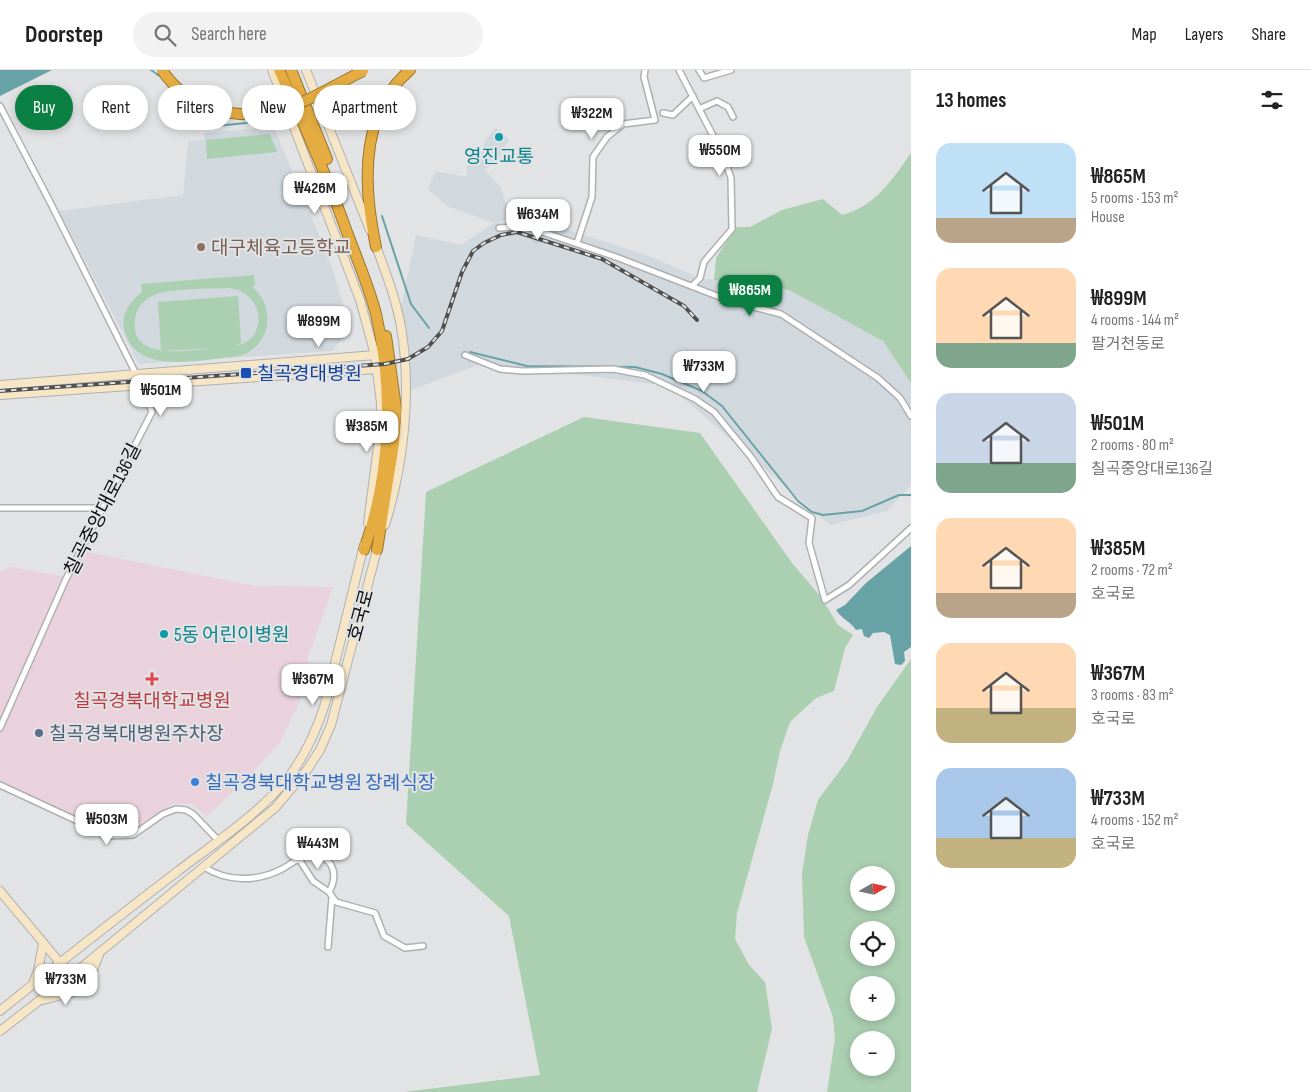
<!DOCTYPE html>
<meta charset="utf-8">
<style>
:root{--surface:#fff;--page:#f2f2f2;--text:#222;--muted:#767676;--line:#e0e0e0;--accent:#0b8043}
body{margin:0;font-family:"Sofia Sans Condensed","Noto Sans KR",sans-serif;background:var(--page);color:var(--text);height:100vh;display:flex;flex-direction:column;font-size:19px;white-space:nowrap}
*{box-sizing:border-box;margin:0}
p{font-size:16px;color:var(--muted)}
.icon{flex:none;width:28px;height:28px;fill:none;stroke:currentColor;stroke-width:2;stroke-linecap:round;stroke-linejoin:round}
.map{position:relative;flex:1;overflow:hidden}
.side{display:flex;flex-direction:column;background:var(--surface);width:400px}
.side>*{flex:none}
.guide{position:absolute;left:15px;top:15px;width:475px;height:45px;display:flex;gap:10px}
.needle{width:32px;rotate:81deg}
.fabs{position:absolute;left:850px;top:796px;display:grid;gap:10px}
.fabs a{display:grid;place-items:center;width:45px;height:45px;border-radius:50%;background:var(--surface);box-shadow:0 2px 8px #0003;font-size:25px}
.price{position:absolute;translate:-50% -42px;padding:0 11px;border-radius:10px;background:#fff;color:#222;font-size:16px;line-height:32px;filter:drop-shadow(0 1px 2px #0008)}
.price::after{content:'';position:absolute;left:50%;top:30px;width:15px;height:11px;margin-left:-8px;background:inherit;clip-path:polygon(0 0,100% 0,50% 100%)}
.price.on{background:var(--accent);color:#fff}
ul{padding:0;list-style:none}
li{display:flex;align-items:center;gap:15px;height:125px;padding:0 25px}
li span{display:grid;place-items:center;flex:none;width:140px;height:100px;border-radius:15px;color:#555}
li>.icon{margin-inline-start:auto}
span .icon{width:60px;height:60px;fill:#fffc;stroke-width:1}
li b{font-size:21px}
h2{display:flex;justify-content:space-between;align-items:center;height:60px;padding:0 25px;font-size:21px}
.chip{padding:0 18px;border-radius:22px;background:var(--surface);box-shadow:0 2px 8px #0003;font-size:18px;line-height:45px}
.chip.on{background:var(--accent);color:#fff}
header{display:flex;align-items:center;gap:30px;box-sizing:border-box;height:70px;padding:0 25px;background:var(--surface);border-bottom:1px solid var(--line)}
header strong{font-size:24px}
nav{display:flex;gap:28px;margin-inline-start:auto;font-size:18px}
.search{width:350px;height:45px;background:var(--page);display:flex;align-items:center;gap:12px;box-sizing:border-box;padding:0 18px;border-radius:28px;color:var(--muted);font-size:19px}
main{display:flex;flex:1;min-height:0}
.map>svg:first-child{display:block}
</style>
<header>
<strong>Doorstep</strong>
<div class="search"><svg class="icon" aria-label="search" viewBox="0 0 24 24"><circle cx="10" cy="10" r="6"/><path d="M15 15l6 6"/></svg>Search here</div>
<nav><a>Map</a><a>Layers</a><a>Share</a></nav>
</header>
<main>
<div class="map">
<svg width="911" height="1022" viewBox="0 0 911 1022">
<rect width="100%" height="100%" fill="#e2e3e4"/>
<path fill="#d1d8de" d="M274 57 332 197 350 259 332 281 139 294 59 141 183 125 188 71 204 70 205 63Z
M496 58 509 69 498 90 485 100 501 118 511 148 497 153 544 152 649 186 700 208 789 220 883 271 911 313V415L887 441 830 455 669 316 483 293 406 322 401 238 416 165 461 175 494 153 447 136 428 119 436 101 467 107V97L470 91H479L485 70Z"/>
<path fill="#ead2dc" d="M82 481 255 516 333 517 308 587 300 631 280 672 248 707 207 746 192 734H173L130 760 106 761 0 711V502L10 497 62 506 66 505Z"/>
<path fill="#abcfb1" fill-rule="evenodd" d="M270 64 277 82 207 89 206 70Z
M911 83V313L883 271 789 220 714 210 716 188 736 157H750L782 140 823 129 842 145C876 136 892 110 911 83Z
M254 205 255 216 252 217C277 237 271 277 239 286 203 289 134 308 124 258 121 244 131 230 142 222L141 214ZM228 218C264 220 270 269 236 276L241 273 238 226 158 232 161 281 214 278C189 280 129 293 135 249 136 239 143 230 152 226 167 218 209 219 228 218Z
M584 347 700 363 792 493 821 527 838 555 853 565 845 578 834 621 816 628 790 652 780 681 773 714 737 843 735 869 749 895 765 912 772 959 757 1022H404L540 1005 509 846 406 754 426 422Z
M911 589V1022H827L835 969 833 947 804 867 802 804 808 765 818 730 847 691 877 637ZM859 805H886V832H859ZM859 860H886V888H859ZM859 915H886V942H859ZM859 970H886V998H859Z"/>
<path fill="#66a2a6" d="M0 0H52L0 26Z
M911 476V577L904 582 905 591 901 595 895 594 890 565 884 562 873 563 869 568 864 566 862 559 856 560C850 551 844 551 836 540L845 535 866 513Z"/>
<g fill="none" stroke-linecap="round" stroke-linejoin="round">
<path stroke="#66a2a6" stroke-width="2" d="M151 0 161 7
M182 27 190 40 206 57 277 50
M382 146 411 234 429 258
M470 282 527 296 635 297 662 304 702 321 722 336 798 431 812 442 823 445 862 441 899 425H911"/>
<g stroke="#afb0b1" stroke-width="8">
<path id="street" d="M679 0 723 85 731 108 732 159 704 192 700 208 692 216
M699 0 704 8 731 0
M0 36 50 132 141 314 152 342 66 509 0 658
M699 39 717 31 728 37 733 47
M663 43 673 45 693 26
M499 158 525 156 616 187 730 231 781 244 878 308 900 328 911 346
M577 173 592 127 593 87 607 67 623 54 655 50 644 7 645 0
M465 285 500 299 523 301 613 299 645 305 695 329 714 342 751 387 778 427 812 448 809 473 825 530 849 515 911 458
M0 438H101
M0 715 110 766 133 765 163 744 176 739 186 740 193 744 218 770
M299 789 313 811 329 822 336 832 375 843 384 866 405 878 423 876
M204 797C227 812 257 812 282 799 290 795 297 788 306 786 331 782 340 802 329 822
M328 877 332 827"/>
</g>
<g stroke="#afb0b1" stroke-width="10">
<path id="secondary" d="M272 0 360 230 375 285 381 333 380 361 368 453
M306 0 370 160
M375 173C385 201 396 228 401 257 412 321 404 394 385 455
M0 315 375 285
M0 325 376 299
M0 821 71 906
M34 911 38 901 43 874
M43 930 85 919 99 885
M0 941C59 893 118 847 178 801 216 772 261 743 290 705 306 684 317 659 325 634L364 475
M0 961 71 906 275 738 307 700 320 680 331 655 378 476"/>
</g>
<g stroke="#9a7630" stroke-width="12">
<path id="highway" d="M279 0C304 54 328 108 348 165 358 191 369 217 376 244 394 321 390 405 364 480
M291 0 327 89
M376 177C363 117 359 43 410 0
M377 480 394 373 396 338 386 266"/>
</g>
<use href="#street" stroke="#fff" stroke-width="5"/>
<use href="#secondary" stroke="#f7e6c6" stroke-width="8"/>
<use href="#highway" stroke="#e5ad41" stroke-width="10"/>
<g stroke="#4f4f4f" stroke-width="4">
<path id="rail" d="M0 321 385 294 408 289 428 277 442 261 462 202 473 181 484 173 501 165 517 162 602 189 684 236 697 250"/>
</g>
<use href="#rail" stroke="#e2e3e4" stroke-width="2" stroke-dasharray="5.5" stroke-linecap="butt"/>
<g stroke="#9a7630" stroke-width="12" stroke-linecap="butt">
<path id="highway-bridge" d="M162 0C187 38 234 51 277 41 307 33 335 15 363 1"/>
</g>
<use href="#highway-bridge" stroke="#e5ad41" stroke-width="10"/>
</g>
<g fill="#0f9aa8" stroke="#e2e3e4" stroke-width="2">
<circle cx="499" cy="67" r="5"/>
<circle cx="164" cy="564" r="5"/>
</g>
<circle fill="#8d6e63" stroke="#e2e3e4" stroke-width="2" cx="201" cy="177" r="5"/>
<rect fill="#1a4fb4" stroke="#e2e3e4" stroke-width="2" x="240" y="297" width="12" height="12" rx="2.5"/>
<path fill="#e0444e" stroke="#e2e3e4" stroke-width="2" d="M149.5 601.5h5v5h5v5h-5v5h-5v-5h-5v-5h5z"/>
<circle fill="#5c6f8a" stroke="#e2e3e4" stroke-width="2" cx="39" cy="663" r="5"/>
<circle fill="#3f7fe0" stroke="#e2e3e4" stroke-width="2" cx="195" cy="712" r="5"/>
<g text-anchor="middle" stroke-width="4" stroke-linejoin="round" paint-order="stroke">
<g font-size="19" fill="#0d838f" stroke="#e2e3e4">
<text x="499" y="93">영진교통</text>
<text x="174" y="571" text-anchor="start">5동 어린이병원</text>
</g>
<g font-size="19" fill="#785e54" stroke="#e2e3e4" text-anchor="start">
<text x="211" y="184">대구체육고등학교</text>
</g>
<g font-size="19" fill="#164399" stroke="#e2e3e4" text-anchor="start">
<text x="257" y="310">칠곡경대병원</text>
</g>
<g font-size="19" fill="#101010" stroke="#e2e3e4">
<text transform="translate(102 439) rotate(-63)" y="7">칠곡중앙대로136길</text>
<text transform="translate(360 545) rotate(-75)" y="7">호국로</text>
</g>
<g font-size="19" fill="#be3a42" stroke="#e2e3e4">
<text x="152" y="637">칠곡경북대학교병원</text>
</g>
<g font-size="19" fill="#4e5e75" stroke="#e2e3e4" text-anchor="start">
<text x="49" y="670">칠곡경북대병원주차장</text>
</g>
<g font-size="19" fill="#366cbe" stroke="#e2e3e4" text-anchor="start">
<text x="205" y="719">칠곡경북대학교병원 장례식장</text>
</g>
</g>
</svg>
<div class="fabs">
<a><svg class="needle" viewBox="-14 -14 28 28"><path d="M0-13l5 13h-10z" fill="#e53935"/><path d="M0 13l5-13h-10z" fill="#767676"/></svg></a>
<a><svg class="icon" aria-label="locate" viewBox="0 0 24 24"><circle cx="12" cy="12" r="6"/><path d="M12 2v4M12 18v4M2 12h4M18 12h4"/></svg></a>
<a>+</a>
<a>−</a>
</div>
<b class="price" style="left:592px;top:70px">₩322M</b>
<b class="price" style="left:720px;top:107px">₩550M</b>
<b class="price" style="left:315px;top:145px">₩426M</b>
<b class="price" style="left:538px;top:171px">₩634M</b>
<b class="price on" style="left:750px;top:247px">₩865M</b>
<b class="price" style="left:319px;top:278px">₩899M</b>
<b class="price" style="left:704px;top:323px">₩733M</b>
<b class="price" style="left:161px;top:347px">₩501M</b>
<b class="price" style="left:367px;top:383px">₩385M</b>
<b class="price" style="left:313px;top:636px">₩367M</b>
<b class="price" style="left:107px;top:776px">₩503M</b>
<b class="price" style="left:318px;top:800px">₩443M</b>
<b class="price" style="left:66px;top:936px">₩733M</b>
<div class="guide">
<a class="chip on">Buy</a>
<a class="chip">Rent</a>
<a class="chip">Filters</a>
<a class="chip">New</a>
<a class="chip">Apartment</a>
</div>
</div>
<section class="side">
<h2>13 homes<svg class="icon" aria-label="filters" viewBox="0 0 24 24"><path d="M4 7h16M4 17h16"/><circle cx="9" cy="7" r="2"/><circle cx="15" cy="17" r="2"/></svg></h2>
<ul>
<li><span style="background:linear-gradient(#bfe0f5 75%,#b9a48a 0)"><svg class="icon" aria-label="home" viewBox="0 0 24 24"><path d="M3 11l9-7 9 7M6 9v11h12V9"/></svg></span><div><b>₩865M</b><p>5 rooms · 153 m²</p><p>House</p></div></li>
<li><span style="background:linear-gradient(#ffd9b3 75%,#7fa58c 0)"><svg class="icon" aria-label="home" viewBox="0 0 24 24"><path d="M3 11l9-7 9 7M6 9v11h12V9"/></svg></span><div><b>₩899M</b><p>4 rooms · 144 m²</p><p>팔거천동로</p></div></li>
<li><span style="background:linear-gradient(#c9d6e8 70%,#7fa58c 0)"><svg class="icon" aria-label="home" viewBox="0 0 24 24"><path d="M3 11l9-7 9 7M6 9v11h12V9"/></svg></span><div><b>₩501M</b><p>2 rooms · 80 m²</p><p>칠곡중앙대로136길</p></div></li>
<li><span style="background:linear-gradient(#ffd9b3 75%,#b9a48a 0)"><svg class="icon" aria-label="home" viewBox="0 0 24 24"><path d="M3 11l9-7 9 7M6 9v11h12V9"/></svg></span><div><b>₩385M</b><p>2 rooms · 72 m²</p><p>호국로</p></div></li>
<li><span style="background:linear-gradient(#ffd9b3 65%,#c2b280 0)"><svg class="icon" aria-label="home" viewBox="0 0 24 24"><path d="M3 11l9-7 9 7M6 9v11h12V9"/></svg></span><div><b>₩367M</b><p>3 rooms · 83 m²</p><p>호국로</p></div></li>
<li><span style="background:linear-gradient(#a9c7e8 70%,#c2b280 0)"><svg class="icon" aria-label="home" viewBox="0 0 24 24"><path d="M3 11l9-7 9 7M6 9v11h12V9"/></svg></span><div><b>₩733M</b><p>4 rooms · 152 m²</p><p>호국로</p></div></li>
</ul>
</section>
</main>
